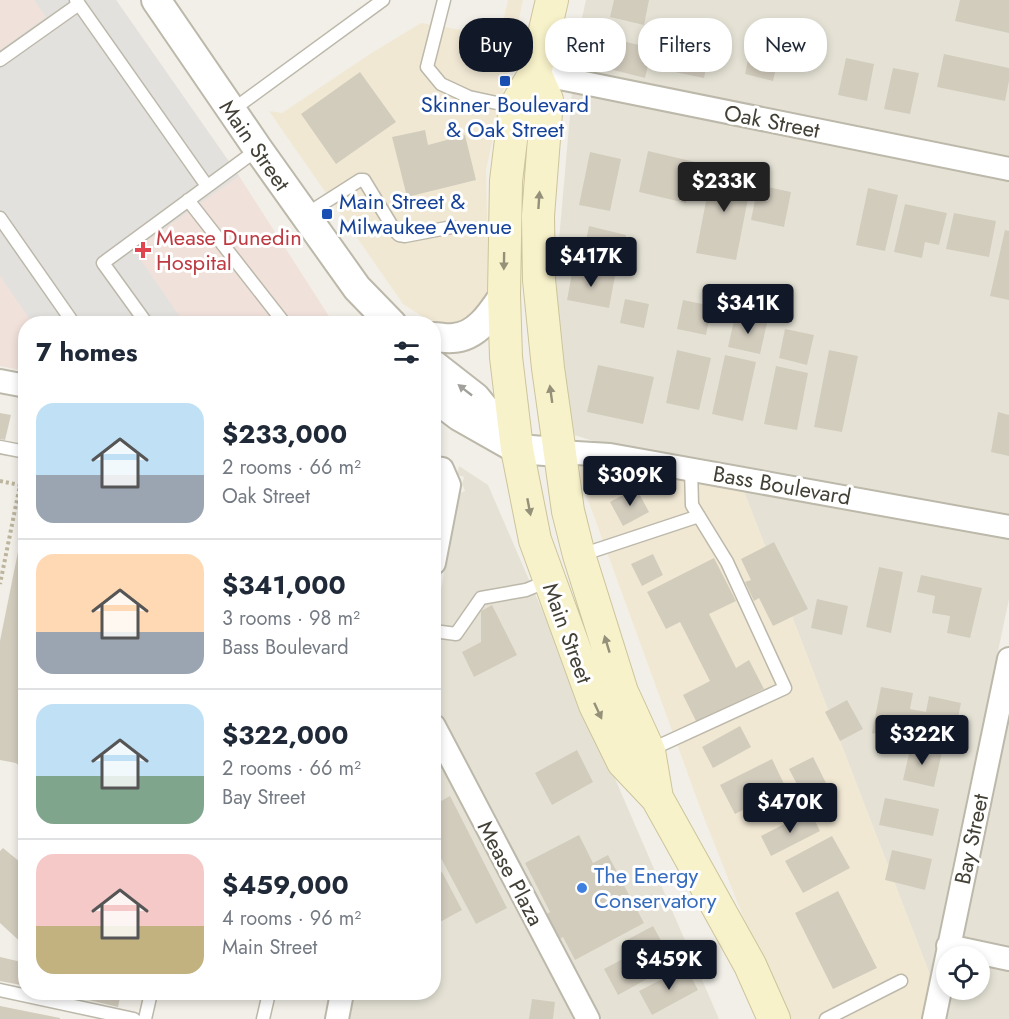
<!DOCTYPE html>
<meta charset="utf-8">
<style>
:root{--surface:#fff;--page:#f6f6f7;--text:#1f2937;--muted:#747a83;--line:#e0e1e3;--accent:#111827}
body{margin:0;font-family:Jost,sans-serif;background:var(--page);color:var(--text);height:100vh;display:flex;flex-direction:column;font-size:22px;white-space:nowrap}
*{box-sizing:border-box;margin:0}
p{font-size:20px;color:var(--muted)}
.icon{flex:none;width:33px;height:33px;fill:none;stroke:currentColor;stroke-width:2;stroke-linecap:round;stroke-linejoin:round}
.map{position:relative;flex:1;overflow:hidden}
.details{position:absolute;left:18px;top:316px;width:423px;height:684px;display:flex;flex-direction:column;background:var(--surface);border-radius:24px;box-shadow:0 3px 9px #0003}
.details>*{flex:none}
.guide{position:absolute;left:459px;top:18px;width:459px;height:54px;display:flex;gap:12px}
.fabs{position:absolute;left:936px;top:946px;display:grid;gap:12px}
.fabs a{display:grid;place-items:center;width:54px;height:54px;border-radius:50%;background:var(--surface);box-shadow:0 3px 9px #0003;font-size:30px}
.price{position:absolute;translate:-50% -51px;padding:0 14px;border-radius:6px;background:var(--accent);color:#fff;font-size:20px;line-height:39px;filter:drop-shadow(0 2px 3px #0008)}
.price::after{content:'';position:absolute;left:50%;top:36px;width:18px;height:14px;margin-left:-9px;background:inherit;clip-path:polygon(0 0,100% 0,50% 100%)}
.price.current{background:#222;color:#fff}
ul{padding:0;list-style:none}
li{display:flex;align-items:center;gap:18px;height:150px;padding:0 18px}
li+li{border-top:2px solid var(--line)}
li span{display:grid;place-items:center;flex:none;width:168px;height:120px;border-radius:18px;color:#555}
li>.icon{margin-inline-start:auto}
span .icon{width:72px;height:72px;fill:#fffc;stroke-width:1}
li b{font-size:26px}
h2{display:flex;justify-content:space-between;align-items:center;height:72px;padding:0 18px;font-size:26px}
.pill{padding:0 21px;border-radius:24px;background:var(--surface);box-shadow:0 3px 9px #0003;font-size:21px;line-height:54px}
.pill.current{background:var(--accent);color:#fff}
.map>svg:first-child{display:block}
</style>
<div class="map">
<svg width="1009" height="1019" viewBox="0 0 1009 1019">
<rect width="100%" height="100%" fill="#f1efe7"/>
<path fill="#e5e2d5" d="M586 0H1009V157L574 69 577 40Z
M572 92 1009 180V515L693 457 600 443 571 434 554 297Z
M459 466 488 485 719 1019H602L434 701V625L460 493 465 491 462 484 464 477 458 475 457 474Z
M743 489 1009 538V599L930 975Z
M1009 720V948L963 938Z
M434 752 575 1019H350L355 993H434Z
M980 964 1009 970V1019H947L953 990H980Z"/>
<path fill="#f1e8d4" d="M508 0H523L486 170 489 295 465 323 437 326 403 304 269 111 282 113 370 54 421 23 490 35 502 27Z
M577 464 609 466 743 489 930 975 921 1019H787L757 952 701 810 580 478Z"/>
<path fill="#f1e1db" d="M0 0H116L239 176 334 324H26L25 371 0 366Z"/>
<path fill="#e3e1de" d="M34 0H116L239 176 134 250 185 324H33L0 276V50L46 17Z"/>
<path fill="#d2ccbd" d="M614 0H649L644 25 610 17Z
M960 0H1009V33L955 21Z
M755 26 784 32 773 81 745 74Z
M605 37 652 48 645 78 598 66Z
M660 38 710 47 704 78 655 68Z
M944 54 1009 68V81L1005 101 937 87Z
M846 58 874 64 867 101 838 95Z
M893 68 919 73 910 114 884 109Z
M360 72 396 122 336 164 301 114Z
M425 130 428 145 465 135 476 180 407 197 392 137Z
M648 151 695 162 686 203 639 192Z
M590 152 621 159 610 211 579 205Z
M713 165 753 173 736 260 696 253Z
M758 185 791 192 784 227 751 220Z
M868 188 898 195 885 251 856 245Z
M905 204 947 213 939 245 925 242 922 258 894 252Z
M954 213 996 221 989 257 946 249Z
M589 226 626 235 621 259 584 251Z
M1005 230 1009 231V300L990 296Z
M573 268 615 276 609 308 567 300Z
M625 299 649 304 644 328 620 323Z
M683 300 712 306 706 335 677 329Z
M735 316 767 323 760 354 728 347Z
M785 329 814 335 807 365 779 358Z
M677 350 711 358 699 410 666 403Z
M829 350 858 356 842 432 814 427Z
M725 355 756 362 743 421 712 414Z
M598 365 654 377 643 424 587 412Z
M776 366 808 373 797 430 764 424Z
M998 412 1009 415V456L991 452Z
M0 413 11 415 5 440 0 439Z
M636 488 649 512 623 526 610 502Z
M24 522H26V772L16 763 0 760V641Z
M774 542 808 609 773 626 759 598 754 601 745 582 751 580 741 559Z
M653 554 663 575 642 586 631 564Z
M714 558 736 601 709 614 736 668 749 660 764 689 697 723 683 695 710 681 680 622 666 629 647 592Z
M879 567 903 572 891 633 866 627Z
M921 575 982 588 970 638 947 633 950 616 932 613 935 596 917 592Z
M817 599 848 606 842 635 811 628Z
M492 605 517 655 474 677 462 652 481 642V611Z
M881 687 913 693 910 709 926 712 929 696 961 703 952 749 872 733Z
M847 700 863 729 840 741 825 712Z
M740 726 751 747 713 768 702 747Z
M911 745 942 752 934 787 903 780Z
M577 750 593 782 552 805 535 773Z
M813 757 836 803 813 815 789 769Z
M772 759 786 788 735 814 720 785Z
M450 796 507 908 476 924 434 845V822L441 819 434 805Z
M885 798 939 809 933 836 879 825Z
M810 811 820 831 771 856 761 836Z
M579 835 593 863 608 855 644 923 575 960 563 937 558 940 545 915 550 912 525 863Z
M832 836 850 868 803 893 785 861Z
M3 848 20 862 26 856V947L0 923V851Z
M892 850 932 859 925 890 885 880Z
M442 872 462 910 440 922 434 910V877Z
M838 891 877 968 833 989 795 913Z
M653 926 674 964 618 995 604 969 632 954 625 941Z
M0 957 26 963V986L0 981Z
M686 967 698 990 652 1015 639 991Z
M60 993H121L118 1007Z
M532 999 555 1002 553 1019H529Z
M0 1006 60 1018V1019H0Z"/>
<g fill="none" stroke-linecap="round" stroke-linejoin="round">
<g stroke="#bcb8aa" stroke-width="15">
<path id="service" d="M76 0 207 186
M444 0 427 67 441 84 469 97 515 107
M0 60 79 4
M231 111 383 0
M188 200 285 324
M305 215 360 180H364L395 231 399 235 405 236 452 227
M0 218 74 324
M147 324 103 263 258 149
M0 447 26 452
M581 555 699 516
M434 631 456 634 481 598 526 590 548 581
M650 750 785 688 727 562 692 505 691 468
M0 990 134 1019
M145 1019 151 993
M263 1019 269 993
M826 1019 901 981"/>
</g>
<g stroke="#bcb8aa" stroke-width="26">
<path id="minor" d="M535 73 1009 169
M0 381 26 386
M559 452 610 455 1009 527
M434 468 442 469 449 485 434 563
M434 726 588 1019
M948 946 1009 959
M337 1019 342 993
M934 1019 1009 659"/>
</g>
<g stroke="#bcb8aa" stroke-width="32">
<path id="tertiary" d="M156 0 258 149 357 288 392 324
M434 337C440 337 447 339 453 338 477 337 492 313 504 295
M434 365 475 397 507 436
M434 397 459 416 517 449 559 452"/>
</g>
<g stroke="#ccc49b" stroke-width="34">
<path id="secondary" d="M552 0 535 73 515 107 506 181 504 295 506 357 517 449 535 540 595 705 623 762 657 798 750 965 774 1019
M535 73 547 100 538 216 539 280 548 368 568 511 579 555 622 692 649 751 657 798"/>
</g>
<path stroke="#bcb49d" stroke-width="4" stroke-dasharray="3 3" stroke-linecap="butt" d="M0 481 20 485 0 584"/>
<use href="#service" stroke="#fff" stroke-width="12"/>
<use href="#minor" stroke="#fff" stroke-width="22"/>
<use href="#tertiary" stroke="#fff" stroke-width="28"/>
<use href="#secondary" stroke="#f8f2ca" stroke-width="32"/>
</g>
<defs><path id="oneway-solid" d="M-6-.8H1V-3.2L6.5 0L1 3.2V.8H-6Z" transform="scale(1.5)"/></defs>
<g fill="#949079">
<use href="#oneway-solid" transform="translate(539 200) rotate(-86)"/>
<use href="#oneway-solid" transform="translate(504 261) rotate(91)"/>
<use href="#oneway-solid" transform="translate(551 394) rotate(-98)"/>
<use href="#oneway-solid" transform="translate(529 507) rotate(79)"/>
<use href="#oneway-solid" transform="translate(607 644) rotate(-107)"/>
<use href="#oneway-solid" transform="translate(598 711) rotate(65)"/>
</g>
<use fill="#a1a09a" href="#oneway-solid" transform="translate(465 390) rotate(-142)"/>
<g fill="#1a4fb4" stroke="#fff" stroke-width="2">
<rect x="499" y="75" width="12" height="12" rx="3"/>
<rect x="321" y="208" width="12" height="12" rx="3"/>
</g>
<path fill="#e0444e" stroke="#fff" stroke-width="2" d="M140 241h6v6h6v6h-6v6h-6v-6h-6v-6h6z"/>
<circle fill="#3f7fe0" stroke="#fff" stroke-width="2" cx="582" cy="888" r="6"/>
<g text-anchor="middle" stroke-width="6" stroke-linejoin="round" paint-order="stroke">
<g font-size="22" fill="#164399" stroke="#fff">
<text x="505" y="112">Skinner Boulevard<tspan x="505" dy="25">&amp; Oak Street</tspan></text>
<text x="339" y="209" text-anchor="start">Main Street &amp;<tspan x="339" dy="25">Milwaukee Avenue</tspan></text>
</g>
<g font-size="22" fill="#434036" stroke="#fff">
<text transform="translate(772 121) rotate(11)" y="8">Oak Street</text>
<text transform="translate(255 145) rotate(55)" y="8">Main Street</text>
<text transform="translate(782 485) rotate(10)" y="8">Bass Boulevard</text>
<text transform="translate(568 633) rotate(70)" y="8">Main Street</text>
<text transform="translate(971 839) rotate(-78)" y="8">Bay Street</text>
<text transform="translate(511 873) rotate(62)" y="8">Mease Plaza</text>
</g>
<g font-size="22" fill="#be3a42" stroke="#fff" text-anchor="start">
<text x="156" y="245">Mease Dunedin<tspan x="156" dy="25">Hospital</tspan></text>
</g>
<g font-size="22" fill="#366cbe" stroke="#fff" text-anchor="start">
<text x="594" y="883">The Energy<tspan x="594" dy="25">Conservatory</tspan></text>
</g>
</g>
</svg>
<div class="fabs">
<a><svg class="icon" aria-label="locate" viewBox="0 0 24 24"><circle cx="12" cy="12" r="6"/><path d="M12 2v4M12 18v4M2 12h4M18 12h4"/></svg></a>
</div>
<b class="price current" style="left:724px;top:213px">$233K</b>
<b class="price" style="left:591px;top:288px">$417K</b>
<b class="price" style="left:748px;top:335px">$341K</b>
<b class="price" style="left:630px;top:507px">$309K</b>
<b class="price" style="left:922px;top:766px">$322K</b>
<b class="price" style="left:790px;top:834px">$470K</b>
<b class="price" style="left:669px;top:991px">$459K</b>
<div class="guide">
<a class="pill current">Buy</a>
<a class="pill">Rent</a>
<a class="pill">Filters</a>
<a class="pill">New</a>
</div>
<section class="details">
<h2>7 homes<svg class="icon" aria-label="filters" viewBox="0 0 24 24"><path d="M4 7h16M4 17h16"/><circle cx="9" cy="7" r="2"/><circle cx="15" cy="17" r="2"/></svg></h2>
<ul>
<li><span style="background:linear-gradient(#bfe0f5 60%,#9aa5b1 0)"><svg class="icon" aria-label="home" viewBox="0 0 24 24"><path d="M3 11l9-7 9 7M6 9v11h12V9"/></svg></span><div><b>$233,000</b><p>2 rooms · 66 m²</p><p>Oak Street</p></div></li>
<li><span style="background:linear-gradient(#ffd9b3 65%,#9aa5b1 0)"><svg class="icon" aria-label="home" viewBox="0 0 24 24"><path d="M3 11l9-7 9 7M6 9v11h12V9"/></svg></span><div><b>$341,000</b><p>3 rooms · 98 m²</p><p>Bass Boulevard</p></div></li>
<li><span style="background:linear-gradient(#bfe0f5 60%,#7fa58c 0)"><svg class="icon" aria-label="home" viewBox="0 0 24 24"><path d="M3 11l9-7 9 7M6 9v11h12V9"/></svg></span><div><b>$322,000</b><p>2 rooms · 66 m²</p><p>Bay Street</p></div></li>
<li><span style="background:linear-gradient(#f6c9c9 60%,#c2b280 0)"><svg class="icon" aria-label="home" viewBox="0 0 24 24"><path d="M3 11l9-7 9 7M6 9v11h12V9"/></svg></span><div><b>$459,000</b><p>4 rooms · 96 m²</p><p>Main Street</p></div></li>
</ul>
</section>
</div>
